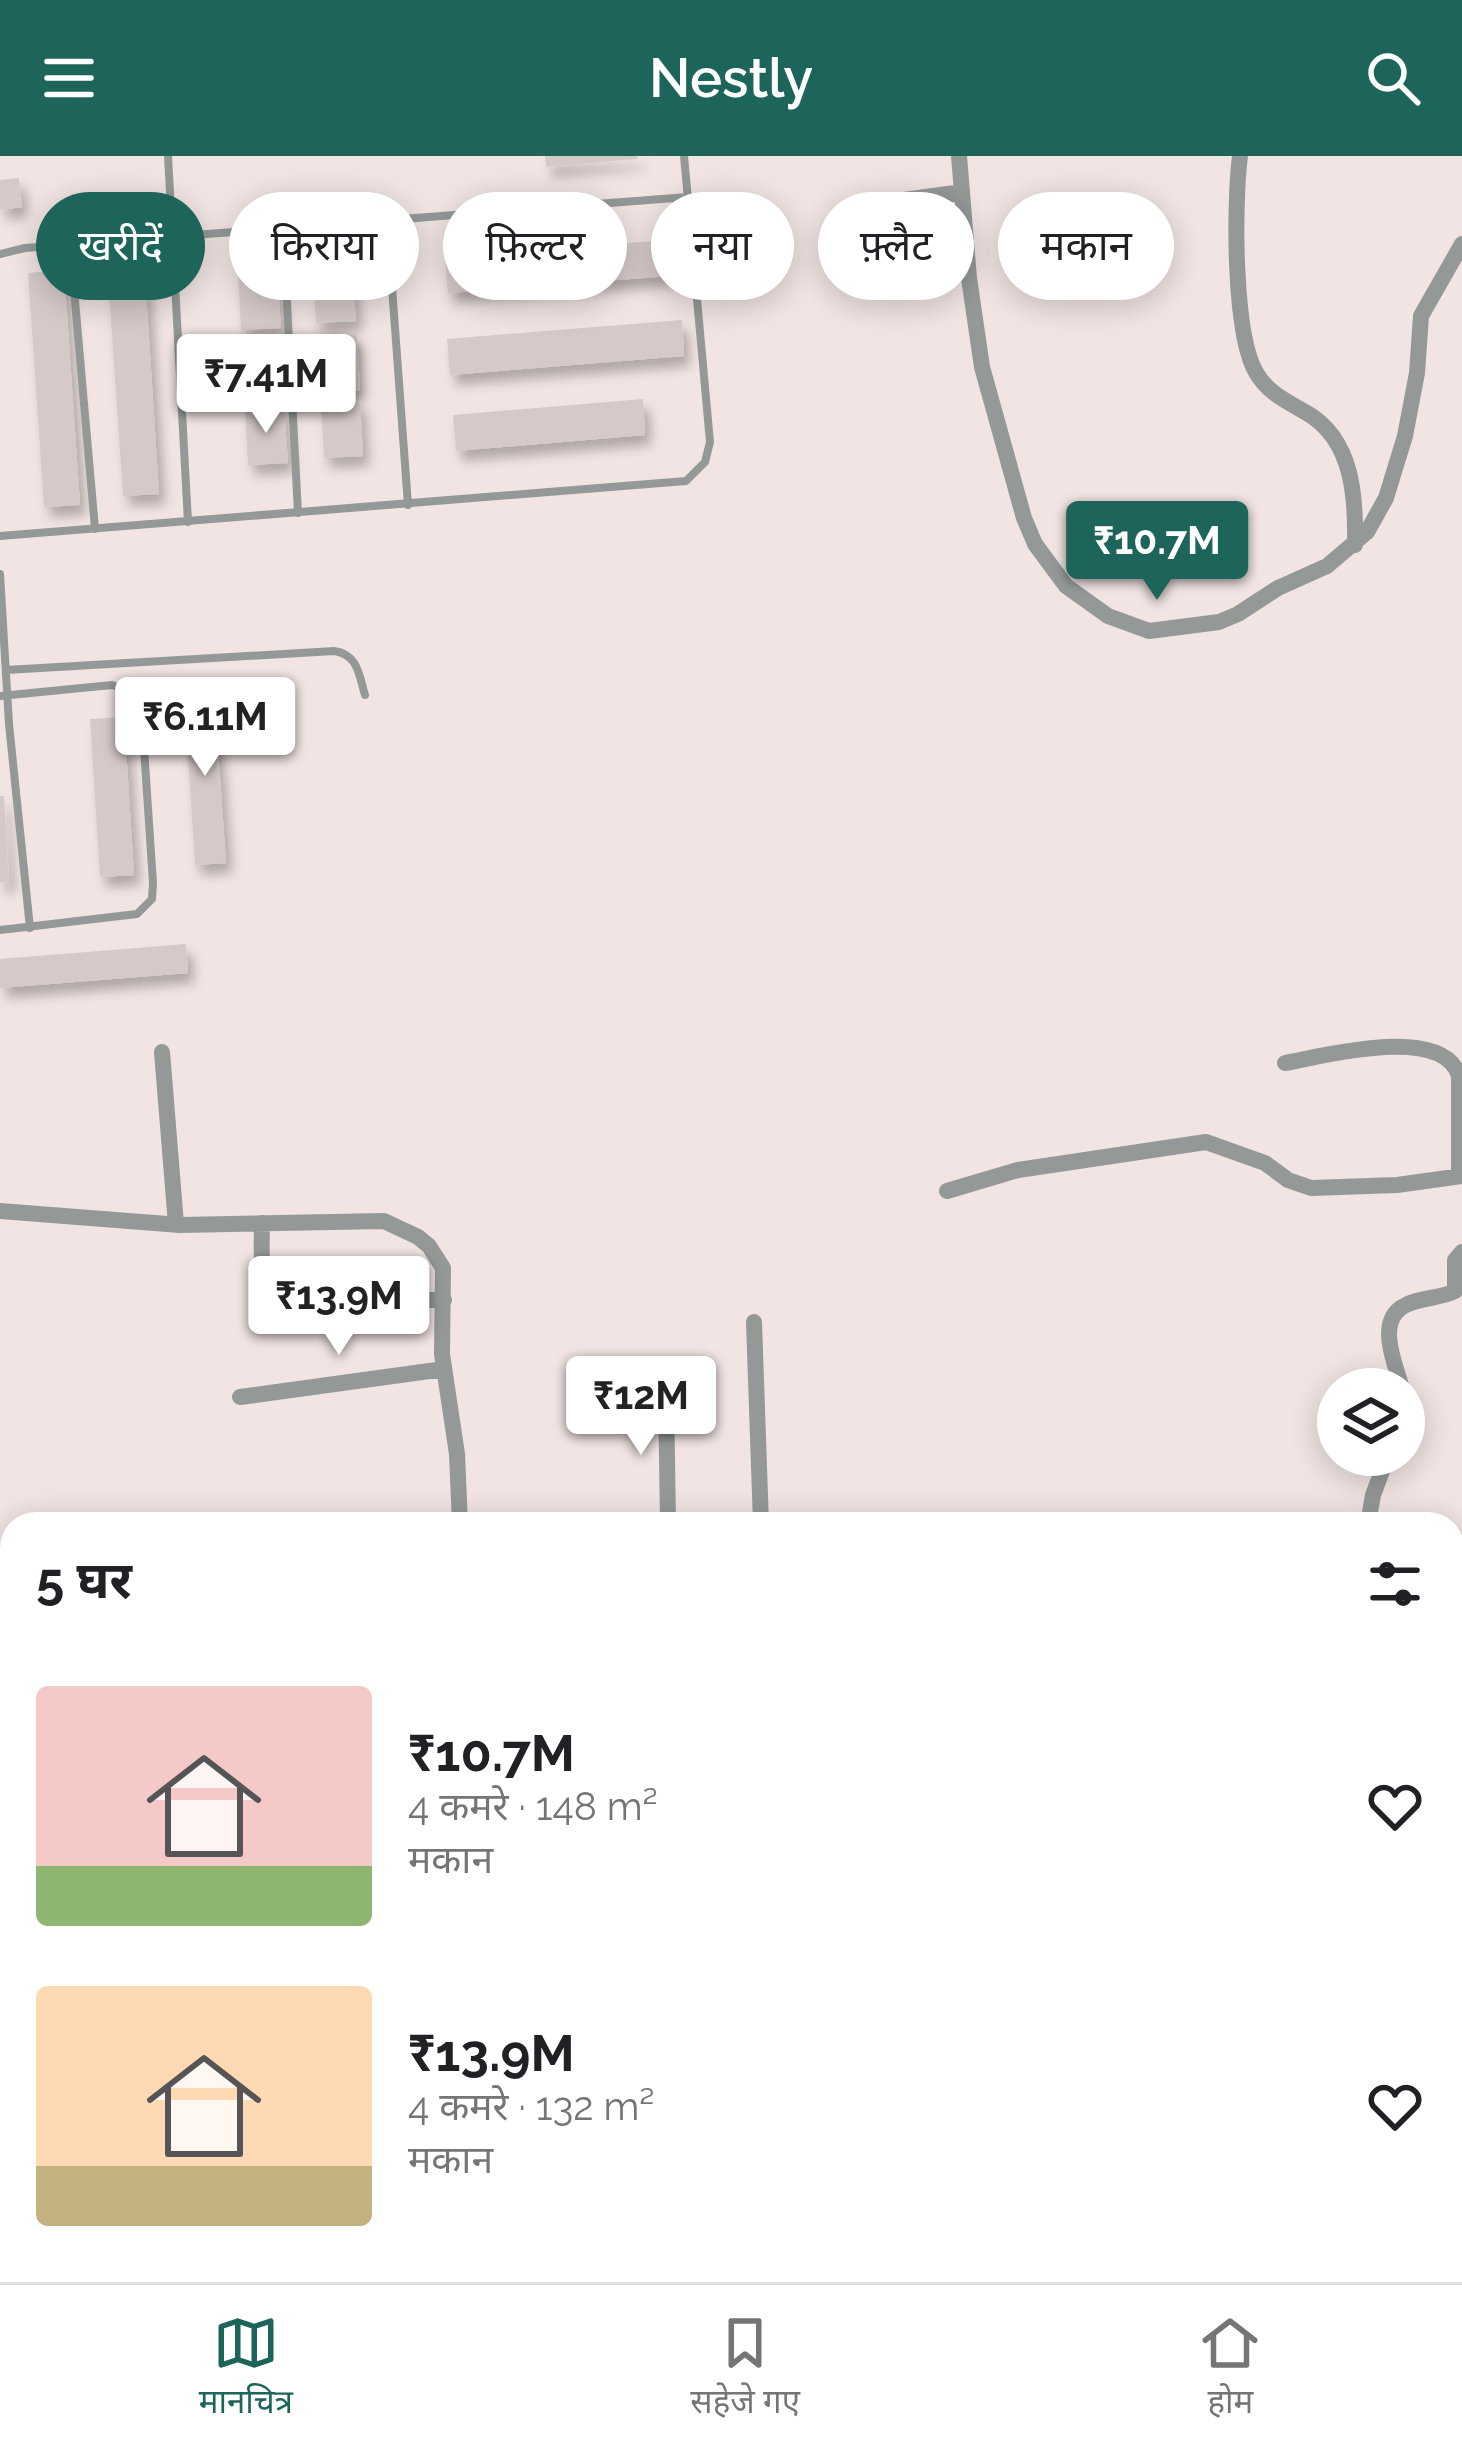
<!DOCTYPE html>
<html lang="hi">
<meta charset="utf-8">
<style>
:root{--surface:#fff;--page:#f6f6f6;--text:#202124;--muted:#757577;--line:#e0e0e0;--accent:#1d655a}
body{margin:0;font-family:Raleway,"Noto Sans Devanagari",sans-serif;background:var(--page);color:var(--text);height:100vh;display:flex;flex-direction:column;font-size:45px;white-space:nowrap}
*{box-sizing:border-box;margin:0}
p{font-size:39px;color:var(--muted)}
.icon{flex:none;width:66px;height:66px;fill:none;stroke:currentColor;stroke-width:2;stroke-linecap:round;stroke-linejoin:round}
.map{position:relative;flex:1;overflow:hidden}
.details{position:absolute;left:0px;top:1356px;width:1464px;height:771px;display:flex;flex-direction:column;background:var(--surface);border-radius:36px 36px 0 0;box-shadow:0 6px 30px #0003}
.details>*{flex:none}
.top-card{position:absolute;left:36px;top:36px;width:1392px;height:108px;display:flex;gap:24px}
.tools{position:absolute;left:1317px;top:1212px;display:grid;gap:24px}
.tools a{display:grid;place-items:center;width:108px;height:108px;border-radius:50%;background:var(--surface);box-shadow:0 6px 30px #0003;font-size:60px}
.price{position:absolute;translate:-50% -102px;padding:0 27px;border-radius:12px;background:#fff;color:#222;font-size:39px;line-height:78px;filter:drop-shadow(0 3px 6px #0008)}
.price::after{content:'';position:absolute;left:50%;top:72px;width:36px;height:27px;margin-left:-18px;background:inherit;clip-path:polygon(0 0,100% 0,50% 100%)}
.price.active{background:var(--accent);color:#fff}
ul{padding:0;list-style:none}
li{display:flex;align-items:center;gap:36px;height:300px;padding:0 36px}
li span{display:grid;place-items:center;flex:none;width:336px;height:240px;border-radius:12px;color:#555}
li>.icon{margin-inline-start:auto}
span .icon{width:144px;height:144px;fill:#fffc;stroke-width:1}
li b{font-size:51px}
h2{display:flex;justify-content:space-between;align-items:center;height:144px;padding:0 36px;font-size:51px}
.pill{padding:0 42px;border-radius:54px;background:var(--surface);box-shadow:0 6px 30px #0003;font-size:42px;line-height:108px}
.pill.active{background:var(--accent);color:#fff}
header{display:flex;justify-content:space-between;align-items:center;height:156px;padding:0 36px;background:var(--accent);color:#fff;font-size:54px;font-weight:600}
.menu{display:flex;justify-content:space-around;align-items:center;height:168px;border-top:3px solid var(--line);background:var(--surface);font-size:33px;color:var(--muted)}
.menu a{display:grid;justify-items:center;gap:6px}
.menu .active{color:var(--accent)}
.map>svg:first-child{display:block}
</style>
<header><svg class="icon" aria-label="menu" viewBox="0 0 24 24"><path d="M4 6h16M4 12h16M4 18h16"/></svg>Nestly<svg class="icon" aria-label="search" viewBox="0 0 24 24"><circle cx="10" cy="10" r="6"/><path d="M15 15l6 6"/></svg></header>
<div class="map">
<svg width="1462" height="2126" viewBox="0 0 1462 2126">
<defs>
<filter id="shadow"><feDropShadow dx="6" dy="10" stdDeviation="6" flood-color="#0004"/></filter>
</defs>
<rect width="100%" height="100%" fill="#f1e4e3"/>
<path fill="#d6cac9" filter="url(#shadow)" d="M545 0H637V3L546 11Z
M19 22 22 51 0 54V24Z
M680 83 683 119 448 137 445 101Z
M144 104 159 338 123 340 107 106Z
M352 109 356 165 316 167 313 112Z
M64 114 80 349 44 351 28 117Z
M277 116 281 172 241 174 238 119Z
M682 164 684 200 450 219 447 183Z
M357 178 360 234 320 237 317 181Z
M282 185 285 240 245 243 242 187Z
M643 243 645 279 456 295 453 259Z
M360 244 363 300 324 302 321 246Z
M284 251 288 307 248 309 245 253Z
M214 536 226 707 195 709 184 538Z
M124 561 134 719 100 721 90 563Z
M0 640H4L9 726 0 727Z
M186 788 188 817 0 832V803Z"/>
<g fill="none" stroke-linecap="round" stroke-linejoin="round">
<path stroke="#949998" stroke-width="8" d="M168 0 188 366
M387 63 408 349
M283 71 298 357
M70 88 95 373
M0 98 25 92 688 41
M855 128 967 112
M0 380 686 325 705 306 710 286 684 0
M0 418 9 568 30 772
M6 514 334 495C358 498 359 519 365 539
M0 540 112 529C133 535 136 542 142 562L153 727 152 743 137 758 0 774"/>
<path stroke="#949998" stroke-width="16" d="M959 0 969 122 982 211 1024 362 1035 388 1066 430 1108 460 1149 475 1219 466 1238 458 1278 432 1327 410 1367 376 1386 342 1405 280 1417 217 1421 160 1462 88
M1240 0C1234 46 1233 181 1257 218 1269 238 1288 246 1307 257 1353 284 1356 341 1355 389
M875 48 962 36
M162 896 176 1068
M1285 907C1324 900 1443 868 1459 920V1020
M947 1035 1018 1014 1206 986 1265 1007 1288 1024 1311 1032 1397 1029 1462 1020
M0 1055 180 1069 384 1065 418 1081 429 1090 443 1112 442 1198 457 1298 460 1368
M262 1067C262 1093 258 1124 275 1144H444
M754 1166 761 1368
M1402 1233C1396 1209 1374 1164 1406 1149 1421 1141 1440 1143 1455 1135V1104L1462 1096
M666 1236 668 1368
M240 1241 444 1213
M1368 1368 1373 1339 1388 1299
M0 1414 12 1415
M0 1742H12
M1452 1824H1462
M1452 2054 1462 2053
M172 2115V2126
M851 2124 1118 2116
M418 2126V2115
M573 2126V2115
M1400 2126V2115"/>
<path stroke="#949998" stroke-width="21" d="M0 1917H12
M1452 1931H1462"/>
</g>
</svg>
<div class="tools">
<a><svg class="icon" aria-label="layers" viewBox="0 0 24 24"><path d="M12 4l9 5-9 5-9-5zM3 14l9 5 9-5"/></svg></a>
</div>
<b class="price" style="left:266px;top:280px">₹7.41M</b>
<b class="price active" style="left:1157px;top:447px">₹10.7M</b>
<b class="price" style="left:205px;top:623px">₹6.11M</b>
<b class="price" style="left:339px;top:1202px">₹13.9M</b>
<b class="price" style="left:641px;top:1302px">₹12M</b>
<div class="top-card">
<a class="pill active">खरीदें</a>
<a class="pill">किराया</a>
<a class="pill">फ़िल्टर</a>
<a class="pill">नया</a>
<a class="pill">फ़्लैट</a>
<a class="pill">मकान</a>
</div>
<section class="details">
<h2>5 घर<svg class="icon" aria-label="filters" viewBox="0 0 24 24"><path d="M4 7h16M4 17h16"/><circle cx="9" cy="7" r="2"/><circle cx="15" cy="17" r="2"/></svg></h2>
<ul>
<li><span style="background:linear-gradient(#f6c9c9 75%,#8fb573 0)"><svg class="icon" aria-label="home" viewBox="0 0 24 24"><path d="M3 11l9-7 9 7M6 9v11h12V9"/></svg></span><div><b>₹10.7M</b><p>4 कमरे · 148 m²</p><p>मकान</p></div><svg class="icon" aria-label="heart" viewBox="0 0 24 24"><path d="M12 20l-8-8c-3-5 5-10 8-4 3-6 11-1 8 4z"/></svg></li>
<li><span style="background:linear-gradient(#ffd9b3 75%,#c2b280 0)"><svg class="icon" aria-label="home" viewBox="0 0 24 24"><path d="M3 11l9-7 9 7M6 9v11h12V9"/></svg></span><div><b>₹13.9M</b><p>4 कमरे · 132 m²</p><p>मकान</p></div><svg class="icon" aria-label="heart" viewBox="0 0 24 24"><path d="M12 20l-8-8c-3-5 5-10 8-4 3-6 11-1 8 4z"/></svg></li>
</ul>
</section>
</div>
<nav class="menu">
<a class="active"><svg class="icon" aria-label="map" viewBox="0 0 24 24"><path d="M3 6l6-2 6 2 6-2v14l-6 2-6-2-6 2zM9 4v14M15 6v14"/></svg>मानचित्र</a>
<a><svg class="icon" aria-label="saved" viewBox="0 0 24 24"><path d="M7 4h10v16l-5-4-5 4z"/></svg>सहेजे गए</a>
<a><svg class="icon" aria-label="home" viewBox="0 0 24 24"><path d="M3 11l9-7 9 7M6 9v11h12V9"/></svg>होम</a>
</nav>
